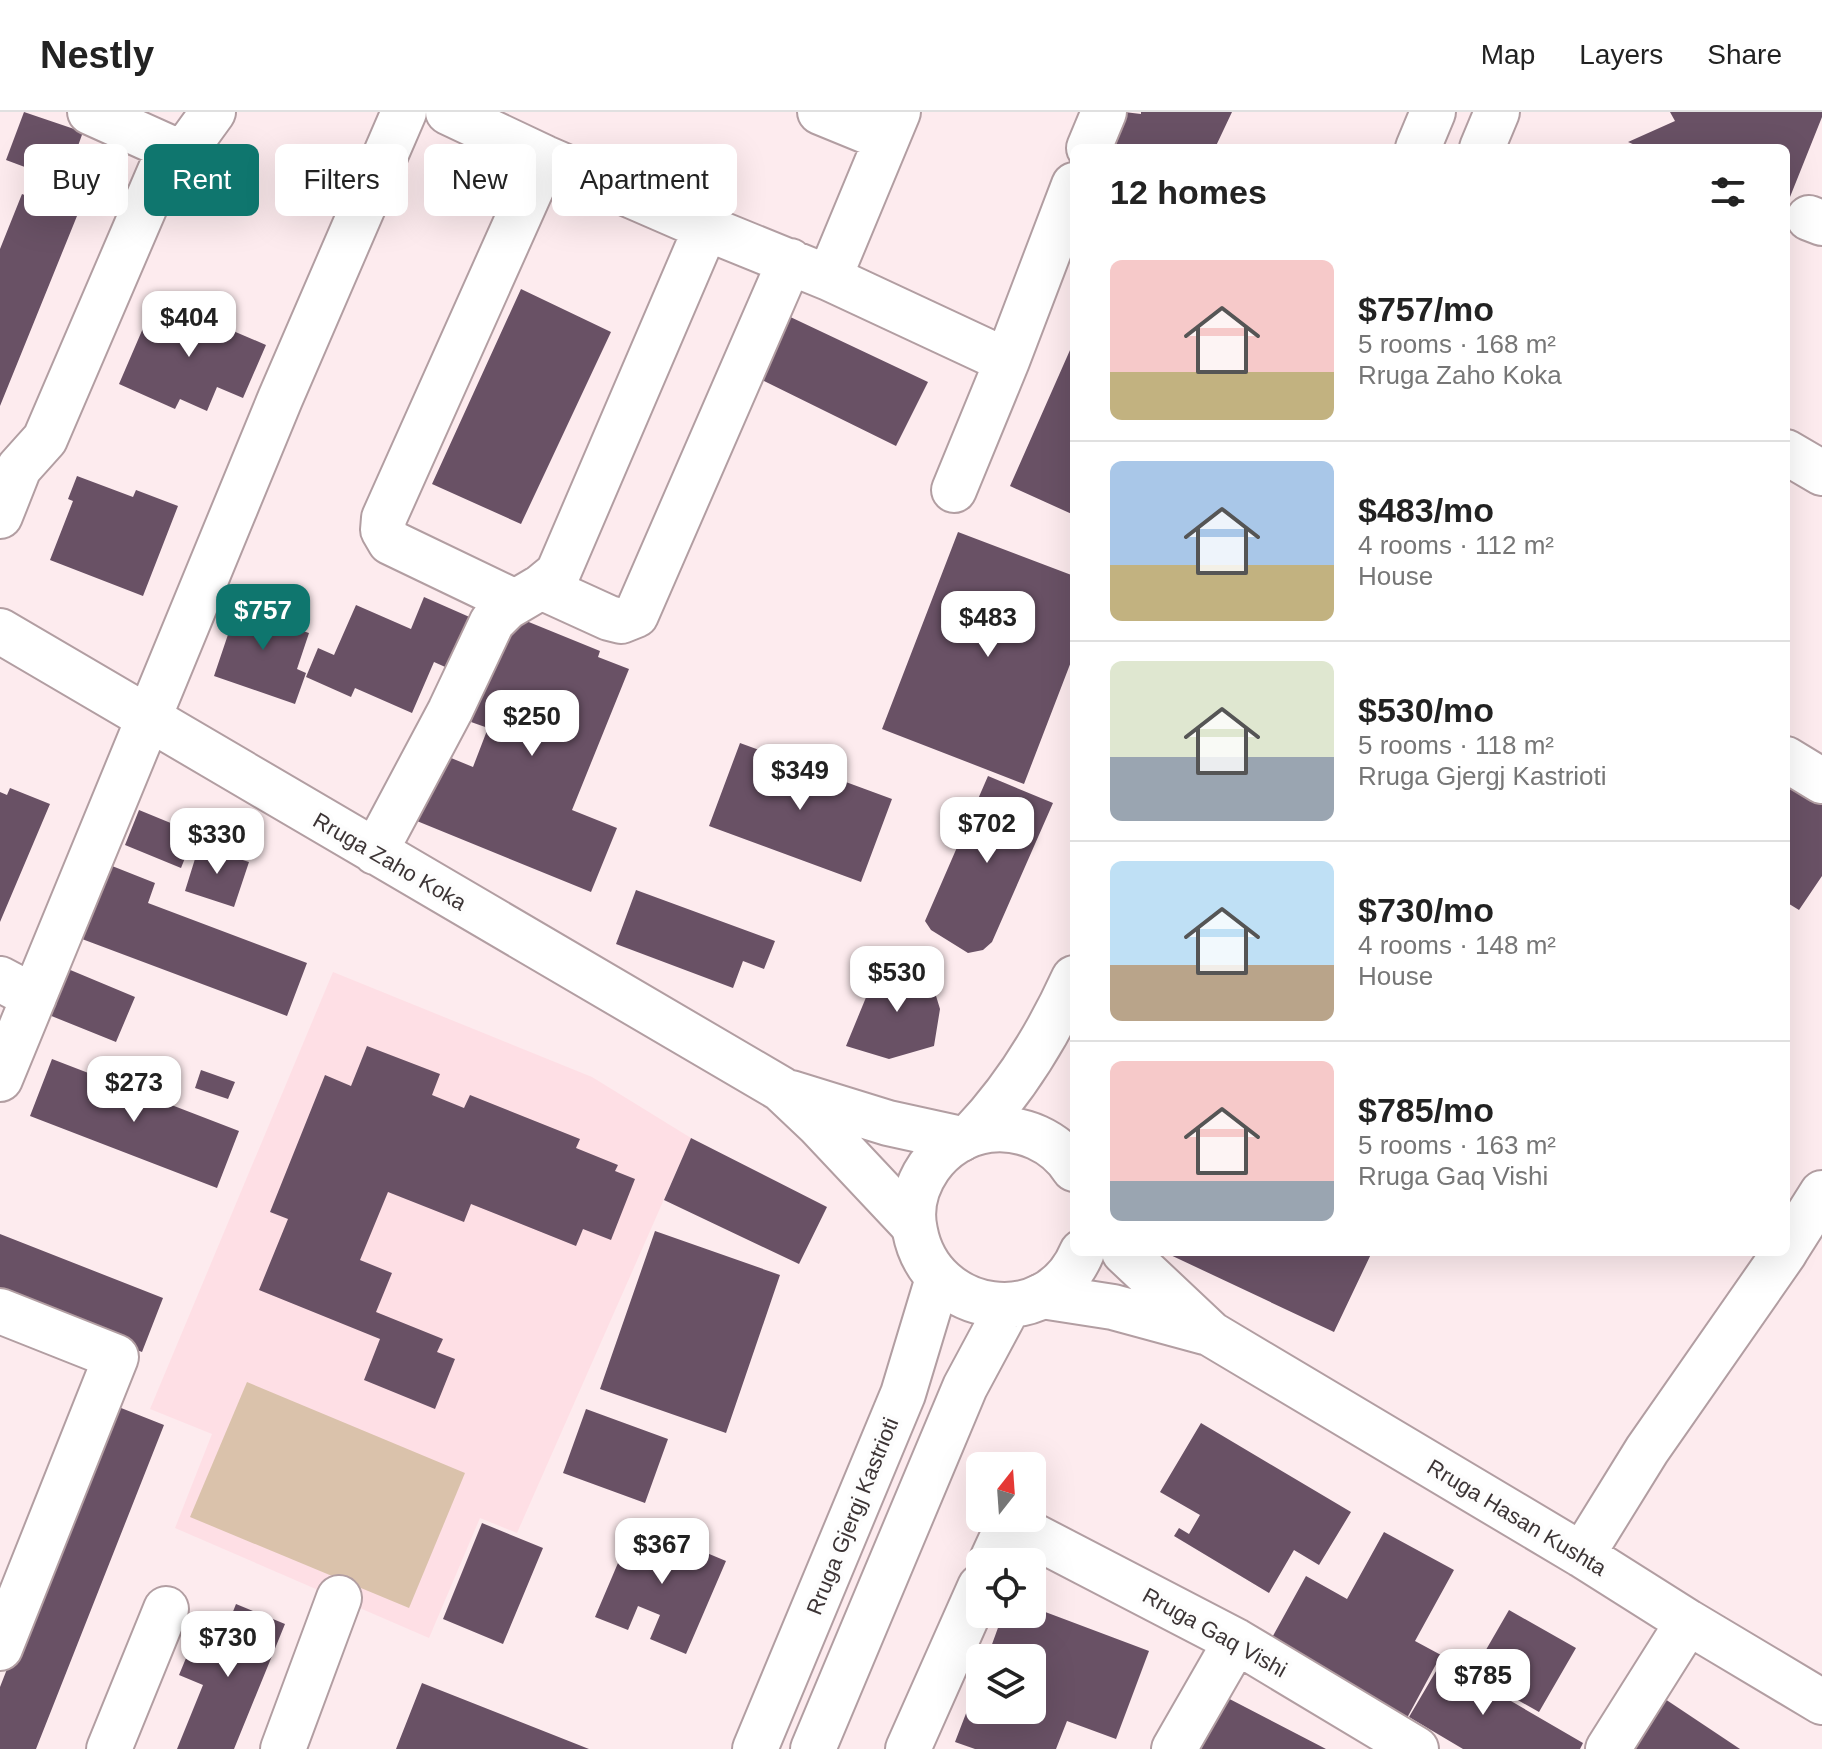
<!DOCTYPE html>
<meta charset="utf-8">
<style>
:root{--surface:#fff;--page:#f6f6f6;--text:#222;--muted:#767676;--line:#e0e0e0;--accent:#0f766e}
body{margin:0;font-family:Arial,sans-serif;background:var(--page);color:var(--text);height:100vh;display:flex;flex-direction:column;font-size:30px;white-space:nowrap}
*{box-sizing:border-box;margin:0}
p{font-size:26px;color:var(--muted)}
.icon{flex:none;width:44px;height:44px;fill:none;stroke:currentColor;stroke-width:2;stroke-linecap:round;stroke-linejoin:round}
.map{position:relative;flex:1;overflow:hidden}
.panel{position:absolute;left:1070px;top:32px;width:720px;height:1112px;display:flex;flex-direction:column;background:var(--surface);border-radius:12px;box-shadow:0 8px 32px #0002}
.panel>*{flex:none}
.guide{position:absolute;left:24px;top:32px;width:760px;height:72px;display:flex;gap:16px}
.needle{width:52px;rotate:17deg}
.buttons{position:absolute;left:966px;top:1340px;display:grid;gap:16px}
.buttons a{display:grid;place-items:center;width:80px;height:80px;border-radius:12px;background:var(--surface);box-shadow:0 8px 32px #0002;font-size:40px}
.price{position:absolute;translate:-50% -68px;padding:0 18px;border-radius:16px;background:#fff;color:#222;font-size:26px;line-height:52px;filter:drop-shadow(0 2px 4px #0008)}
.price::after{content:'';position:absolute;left:50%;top:48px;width:24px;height:18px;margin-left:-12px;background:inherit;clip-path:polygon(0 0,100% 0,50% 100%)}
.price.current{background:var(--accent);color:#fff}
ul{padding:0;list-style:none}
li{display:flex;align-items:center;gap:24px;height:200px;padding:0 40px}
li+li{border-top:2px solid var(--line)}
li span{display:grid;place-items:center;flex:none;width:224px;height:160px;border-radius:12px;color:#555}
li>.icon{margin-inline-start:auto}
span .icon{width:96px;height:96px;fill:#fffc;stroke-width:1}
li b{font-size:34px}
h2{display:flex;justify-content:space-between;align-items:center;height:96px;padding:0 40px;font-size:34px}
.chip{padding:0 28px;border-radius:12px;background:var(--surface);box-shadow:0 8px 32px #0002;font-size:28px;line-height:72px}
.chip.current{background:var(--accent);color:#fff}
header{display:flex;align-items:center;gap:48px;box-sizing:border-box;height:112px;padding:0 40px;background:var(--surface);border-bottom:2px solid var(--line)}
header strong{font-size:38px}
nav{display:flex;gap:44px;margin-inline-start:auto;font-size:28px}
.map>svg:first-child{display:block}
</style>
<header>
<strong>Nestly</strong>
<nav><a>Map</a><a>Layers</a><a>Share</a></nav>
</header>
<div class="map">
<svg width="1822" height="1637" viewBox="0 0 1822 1637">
<rect width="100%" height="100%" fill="#fdebee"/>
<path fill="#fedfe5" d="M333 860 592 965 691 1026 517 1421 480 1406 429 1526 175 1416 212 1322 150 1297Z"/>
<path fill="#dac2ab" d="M247 1270 465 1361 409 1496 190 1405Z"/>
<path fill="#695165" d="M24 0 83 20 65 70 6 48Z
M1124 0 1141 2V0H1232L1215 36H1108Z
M1670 0H1822V5L1786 95V36H1642L1628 30 1675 9Z
M22 82 77 104 0 294V137Z
M521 177 611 220 521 412 432 372Z
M156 186 266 233 243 286 217 275 207 299 180 287 175 297 119 272Z
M784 202 928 270 896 334 756 265Z
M1074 229V403L1010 374Z
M77 364 133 385 136 378 178 394 143 484 50 448 73 389 68 387Z
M958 420 1074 464V542L1024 672 882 617Z
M242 481 275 492 269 508 309 521 297 557 306 561 295 592 214 564Z
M424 485 474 507 452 558 434 550 412 601 355 576 351 585 306 565 318 536 334 543 356 493 411 517Z
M514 504 600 539 598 545 629 557 572 698 617 716 591 780 412 707 439 641 473 655 488 616 471 610Z
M740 631 892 687 861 770 709 714Z
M1786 657 1822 679V764L1799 798 1786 790Z
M988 664 1053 691 992 830 983 838 968 841 931 818 925 809Z
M10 676 50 692 0 810V680L7 683Z
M139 698 195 721 181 756 125 733Z
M199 734 249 750 234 795 185 779Z
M102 750 155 771 148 791 307 851 287 904 74 824Z
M636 778 775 829 764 857 743 849 733 876 616 832Z
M881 849 930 864 940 897 934 934 889 947 846 934Z
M68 857 135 885 116 930 49 903Z
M367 934 440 962 432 983 464 996 470 983 580 1027 576 1036 618 1053 615 1059 635 1067 611 1128 583 1117 576 1134 471 1092 464 1110 388 1080 360 1148 392 1161 376 1200 443 1227 437 1240 455 1247 435 1297 364 1268 380 1227 259 1178 288 1107 270 1100 325 963 351 974Z
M52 947 239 1019 217 1076 30 1004Z
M201 958 235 970 228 987 195 976Z
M691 1026 827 1095 799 1152 664 1088Z
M655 1119 780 1163 726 1321 600 1277Z
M0 1122 163 1186 142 1240 0 1185Z
M1164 1140H1372L1334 1220Z
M111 1292 164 1313 36 1637H0V1575Z
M586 1297 668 1327 645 1391 563 1361Z
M1201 1311 1351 1400 1319 1453 1294 1438 1269 1481 1174 1424 1179 1416 1189 1422 1200 1403 1160 1380Z
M482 1411 543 1436 503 1532 443 1507Z
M635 1411 726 1449 686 1542 650 1527 660 1503 638 1494 628 1518 595 1505Z
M1384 1420 1454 1458 1415 1529 1441 1543 1407 1606 1269 1531 1306 1464 1347 1487Z
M236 1492 285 1512 234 1637H177L203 1573 179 1563 196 1522 220 1532Z
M1032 1495 1149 1539 1116 1627 1067 1609 1056 1637H975L955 1630 980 1565V1598H1032V1546H987L1003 1502H1032Z
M1509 1498 1576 1536 1539 1600 1472 1562Z
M1442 1549 1583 1631 1580 1637H1463L1409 1605Z
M422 1571 589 1637H396Z
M1218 1581 1326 1637H1189Z
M1665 1587 1740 1637H1632Z"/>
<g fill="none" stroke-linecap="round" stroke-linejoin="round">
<g stroke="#b29ea2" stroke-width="48">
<path id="minor" d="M448 0 545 46 706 116 829 166 1007 249
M820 0 886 27
M170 36 184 40 213 0
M1089 36 1104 0
M1809 106 1822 111
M829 166 898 0
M1786 340 1822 361
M954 378 1007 249 1074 73
M0 404 19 356 45 327 170 36 90 0
M541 475 609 506 621 509 636 503 790 149
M515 490 390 430 383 418 384 406 545 46
M0 519 781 977 818 1012 913 1113
M1786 647 1822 669
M375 740 450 599 492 510 507 495 541 475 558 461 706 116
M0 867 34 885
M0 967 280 287 404 0
M791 981 888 1011 961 1027
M1786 1138 1822 1081
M1124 1140 1211 1222 1582 1443 1688 1510 1822 1590
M1042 1184 1113 1195 1205 1220
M0 1199 116 1245 0 1536
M1582 1443 1647 1338 1785 1140
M991 1450 1009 1411 1236 1529 1416 1637
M109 1637 166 1497
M283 1637 339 1486
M908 1637 980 1475
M1174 1637 1236 1529
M1608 1637 1688 1510"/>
</g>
<g stroke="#b29ea2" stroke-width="48">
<path id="major" d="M1418 36 1433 0
M1482 36 1497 0
M972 1022C1015 977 1048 923 1074 866
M1074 1057C1056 1029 1022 1014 989 1018 965 1021 943 1035 929 1055 916 1074 910 1097 915 1119 931 1204 1048 1222 1082 1140
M755 1637 903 1282 938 1166
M813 1637 965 1275 1009 1193"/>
</g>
<use href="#minor" stroke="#fff" stroke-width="44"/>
<use href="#major" stroke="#fff" stroke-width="44"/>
</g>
<g text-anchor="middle" stroke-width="8" stroke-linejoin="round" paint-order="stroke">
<g font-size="22" fill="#3c3435" stroke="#fdfdfd">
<text transform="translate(390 749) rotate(30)" y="8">Rruga Zaho Koka</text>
<text transform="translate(852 1404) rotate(-68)" y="8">Rruga Gjergj Kastrioti</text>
<text transform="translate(1517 1405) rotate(31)" y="8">Rruga Hasan Kushta</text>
<text transform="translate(1215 1520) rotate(29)" y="8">Rruga Gaq Vishi</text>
</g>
</g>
</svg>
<div class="buttons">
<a><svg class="needle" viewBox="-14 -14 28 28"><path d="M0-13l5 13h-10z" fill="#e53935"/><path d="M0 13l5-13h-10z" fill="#767676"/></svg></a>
<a><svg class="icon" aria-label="locate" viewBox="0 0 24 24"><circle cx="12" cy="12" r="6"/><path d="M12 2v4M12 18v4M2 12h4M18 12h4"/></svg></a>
<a><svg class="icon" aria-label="layers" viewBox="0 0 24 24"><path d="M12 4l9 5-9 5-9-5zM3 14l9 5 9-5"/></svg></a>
</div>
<b class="price" style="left:189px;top:247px">$404</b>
<b class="price current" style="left:263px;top:540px">$757</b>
<b class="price" style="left:988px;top:547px">$483</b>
<b class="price" style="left:532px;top:646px">$250</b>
<b class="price" style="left:800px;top:700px">$349</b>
<b class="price" style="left:987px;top:753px">$702</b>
<b class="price" style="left:217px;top:764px">$330</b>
<b class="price" style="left:897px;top:902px">$530</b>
<b class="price" style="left:134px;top:1012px">$273</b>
<b class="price" style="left:662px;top:1474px">$367</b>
<b class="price" style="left:228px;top:1567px">$730</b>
<b class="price" style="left:1483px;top:1605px">$785</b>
<div class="guide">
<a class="chip">Buy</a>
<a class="chip current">Rent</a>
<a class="chip">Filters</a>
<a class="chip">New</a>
<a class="chip">Apartment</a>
</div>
<section class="panel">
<h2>12 homes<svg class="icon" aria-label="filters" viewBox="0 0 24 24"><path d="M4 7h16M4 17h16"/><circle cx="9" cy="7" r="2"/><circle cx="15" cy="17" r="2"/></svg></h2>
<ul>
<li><span style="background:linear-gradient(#f6c9c9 70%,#c2b280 0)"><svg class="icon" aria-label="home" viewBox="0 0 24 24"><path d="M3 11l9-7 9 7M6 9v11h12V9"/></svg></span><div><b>$757/mo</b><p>5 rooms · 168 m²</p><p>Rruga Zaho Koka</p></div></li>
<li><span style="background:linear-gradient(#a9c7e8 65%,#c2b280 0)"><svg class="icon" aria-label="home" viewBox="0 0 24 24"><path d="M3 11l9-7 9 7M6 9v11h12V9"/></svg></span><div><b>$483/mo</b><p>4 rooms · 112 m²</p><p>House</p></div></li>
<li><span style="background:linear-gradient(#dfe7d0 60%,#9aa5b1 0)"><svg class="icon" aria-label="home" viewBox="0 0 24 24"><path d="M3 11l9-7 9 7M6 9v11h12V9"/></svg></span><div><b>$530/mo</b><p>5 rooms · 118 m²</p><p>Rruga Gjergj Kastrioti</p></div></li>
<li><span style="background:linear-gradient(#bfe0f5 65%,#b9a48a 0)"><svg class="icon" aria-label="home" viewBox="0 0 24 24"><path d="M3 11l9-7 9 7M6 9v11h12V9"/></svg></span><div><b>$730/mo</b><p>4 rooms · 148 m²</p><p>House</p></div></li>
<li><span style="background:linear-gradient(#f6c9c9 75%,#9aa5b1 0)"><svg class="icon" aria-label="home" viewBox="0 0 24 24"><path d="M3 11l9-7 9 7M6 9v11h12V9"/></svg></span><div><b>$785/mo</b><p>5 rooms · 163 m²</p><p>Rruga Gaq Vishi</p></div></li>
</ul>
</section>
</div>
